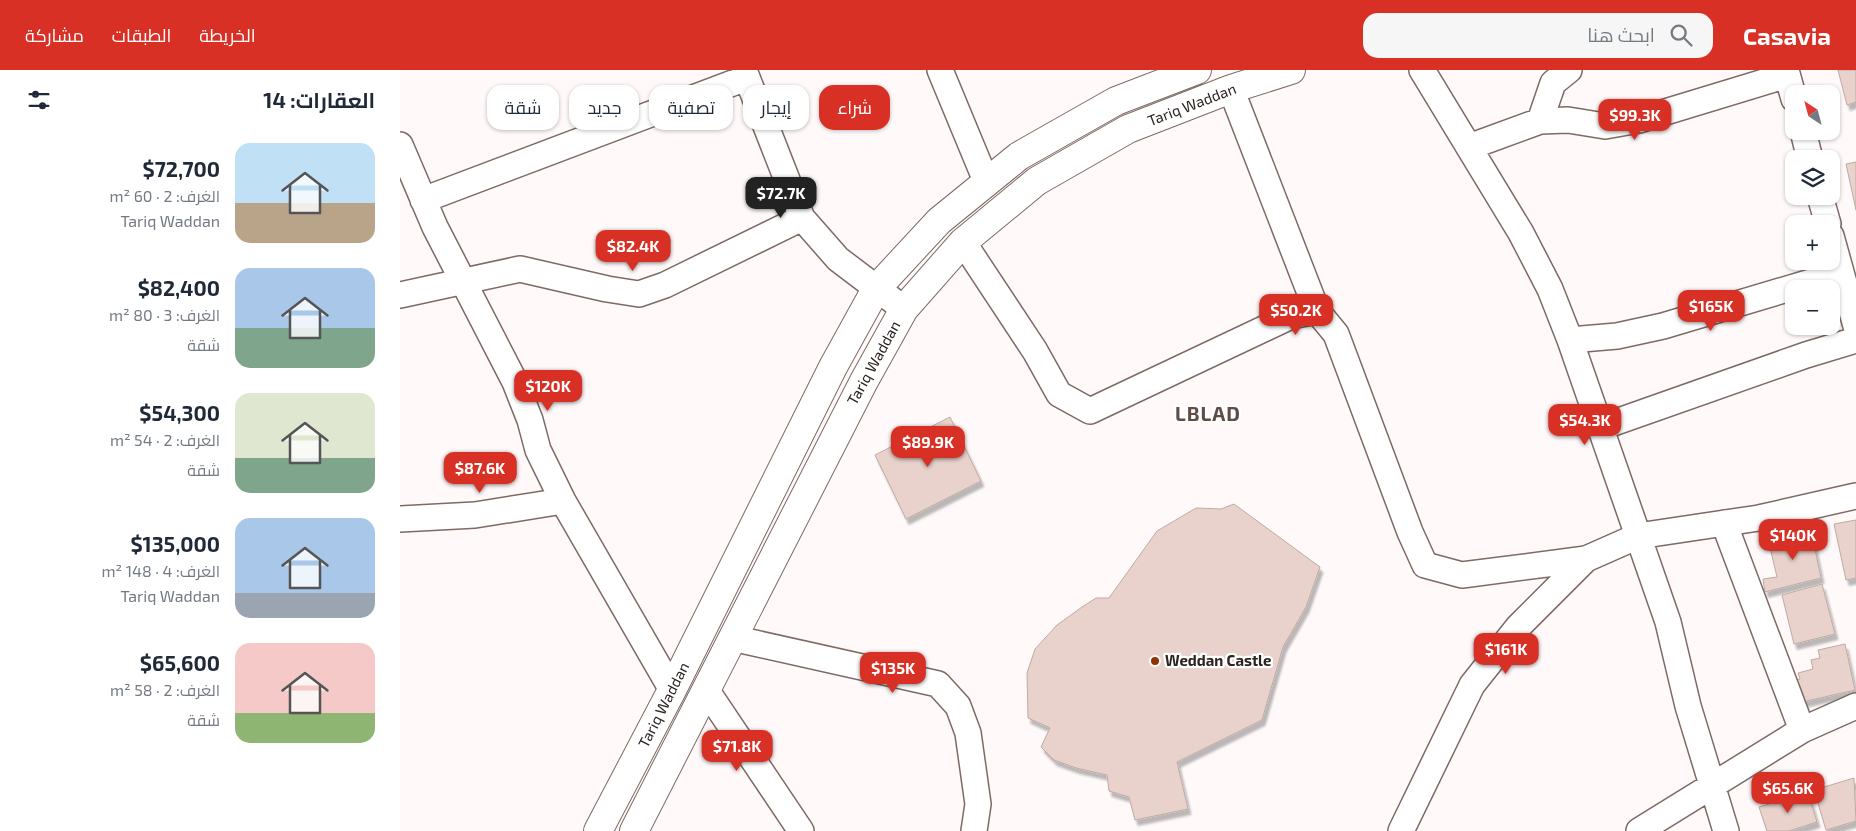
<!DOCTYPE html>
<html lang="ar">
<meta charset="utf-8">
<style>
:root{--surface:#fff;--page:#f6f6f7;--text:#1f2937;--muted:#747a83;--accent:#d93025}
body{margin:0;font-family:"Exo 2",Cairo,sans-serif;background:var(--page);color:var(--text);direction:rtl;height:100vh;display:flex;flex-direction:column;font-size:19px;white-space:nowrap}
*{box-sizing:border-box;margin:0}
p{font-size:16px;color:var(--muted)}
.icon{flex:none;width:28px;height:28px;fill:none;stroke:currentColor;stroke-width:2;stroke-linecap:round;stroke-linejoin:round}
.map{position:relative;flex:1;overflow:hidden;direction:ltr}
.side{display:flex;flex-direction:column;background:var(--surface);width:400px}
.side>*{flex:none}
.guide{position:absolute;left:15px;top:15px;width:475px;height:45px;direction:rtl;display:flex;gap:10px}
.needle{width:32px;rotate:324deg}
.controls{position:absolute;left:1385px;top:15px;display:grid;gap:10px}
.controls a{display:grid;place-items:center;width:55px;height:55px;border-radius:10px;background:var(--surface);box-shadow:0 1px 4px #0004;font-size:25px}
.price{position:absolute;translate:-50% -42px;padding:0 11px;border-radius:10px;background:var(--accent);color:#fff;font-size:16px;line-height:32px;filter:drop-shadow(0 1px 2px #0008)}
.price::after{content:'';position:absolute;left:50%;top:30px;width:15px;height:11px;margin-left:-8px;background:inherit;clip-path:polygon(0 0,100% 0,50% 100%)}
.price.selected{background:#222;color:#fff}
ul{padding:0;list-style:none}
li{display:flex;align-items:center;gap:15px;height:125px;padding:0 25px}
li span{display:grid;place-items:center;flex:none;width:140px;height:100px;border-radius:15px;color:#555}
li>.icon{margin-inline-start:auto}
span .icon{width:60px;height:60px;fill:#fffc;stroke-width:1}
li b{font-size:21px}
h2{display:flex;justify-content:space-between;align-items:center;height:60px;padding:0 25px;font-size:21px}
.chip{padding:0 18px;border-radius:15px;background:var(--surface);box-shadow:0 1px 4px #0004;font-size:18px;line-height:45px}
.chip.selected{background:var(--accent);color:#fff}
header{display:flex;align-items:center;gap:30px;box-sizing:border-box;height:70px;padding:0 25px;background:var(--accent);color:#fff}
header strong{font-size:24px}
nav{display:flex;gap:28px;margin-inline-start:auto;font-size:18px}
.search{width:350px;height:45px;background:var(--page);display:flex;align-items:center;gap:12px;box-sizing:border-box;padding:0 18px;border-radius:15px;color:var(--muted);font-size:19px}
main{display:flex;flex:1;min-height:0}
.map>svg:first-child{display:block}
</style>
<header>
<strong>Casavia</strong>
<div class="search"><svg class="icon" aria-label="search" viewBox="0 0 24 24"><circle cx="10" cy="10" r="6"/><path d="M15 15l6 6"/></svg>ابحث هنا</div>
<nav><a>الخريطة</a><a>الطبقات</a><a>مشاركة</a></nav>
</header>
<main>
<div class="map">
<svg width="1456" height="761" viewBox="0 0 1456 761">
<defs>
<filter id="shadow"><feDropShadow dx="3" dy="5.5" stdDeviation="1" flood-color="#0004"/></filter>
</defs>
<rect width="100%" height="100%" fill="#fffaf9"/>
<path fill="#e8d2cb" stroke="#bfaaa3" filter="url(#shadow)" d="M1438 0H1456V32L1447 35Z
M1456 92V140L1446 94Z
M550 347 581 411 506 449 475 385Z
M834 434 920 497 906 537 883 577 862 650 777 692 788 739 735 750 729 727 709 721 707 705 676 698 654 690 641 677 650 658 628 648 627 603 635 579 657 555 682 537 696 528H709L757 461 796 438 821 439Z
M1456 450V508L1446 510 1434 454Z
M1411 460 1421 508 1365 522 1363 509 1377 507 1368 469Z
M1422 514 1435 564 1394 574 1382 525Z
M1445 574 1455 620 1398 633 1393 611 1400 609 1398 603 1413 599 1411 590 1420 588 1418 580Z
M1454 708 1456 751 1426 760 1414 720Z
M1392 720 1396 733 1410 729 1417 752 1389 761H1367L1359 737 1379 731 1377 724Z"/>
<g fill="none" stroke-linecap="round" stroke-linejoin="round">
<g stroke="#7d6a64" stroke-width="28">
<path id="minor" d="M344 0 402 148 438 189 504 239
M540 0 586 111
M1022 0 1121 163 1150 219 1170 270 1268 552 1288 636 1326 761
M1386 0 1394 29
M831 19 917 241
M1140 51 1153 13 1169 0
M1403 61 1410 89
M0 75 35 157 115 312 130 350 138 380 163 431 272 620
M1069 77 1140 51 1168 50 1205 56 1239 50 1387 5
M1420 126 1428 154
M23 130 346 8
M1431 166 1456 256
M563 172 635 281 659 324 690 341 891 246 917 241 936 264 1010 462 1025 495 1062 505 1186 489
M0 225 120 199 207 219 239 224 265 215 402 148
M1170 270 1217 266 1263 256 1441 203
M1199 358 1406 285 1456 270
M0 449 75 445 163 431
M1324 453 1402 660
M332 568 538 614 558 636 568 663 578 734 574 761
M307 621 401 761
M1001 761 1072 615 1118 557 1186 489 1238 466 1359 448 1456 426
M1239 761 1402 660 1456 636"/>
</g>
<g stroke="#7d6a64" stroke-width="30">
<path id="major" d="M198 761 272 620 433 297 476 219 539 151 619 86 716 31 797 0
M234 761 464 311 504 239 563 172 637 111 728 59 831 19 891 0"/>
</g>
<use href="#minor" stroke="#fff" stroke-width="25"/>
<use href="#major" stroke="#fff" stroke-width="28"/>
</g>
<circle fill="#953004" stroke="#fff" stroke-width="2" cx="755" cy="591" r="5"/>
<g text-anchor="middle" stroke-width="4.5" stroke-linejoin="round" paint-order="stroke">
<g font-size="15" fill="#2b2320" stroke="#fff">
<text transform="translate(792 35) rotate(-21)" y="5">Tariq Waddan</text>
<text transform="translate(474 293) rotate(-61)" y="5">Tariq Waddan</text>
<text transform="translate(264 635) rotate(-63)" y="5">Tariq Waddan</text>
</g>
<g font-size="15" font-weight="bold" fill="#2b2320" stroke="#fff" text-anchor="start">
<text x="765" y="596">Weddan Castle</text>
</g>
<g font-size="20" font-weight="bold" letter-spacing="1" fill="#5e4c46" stroke="#fff">
<text x="808" y="351">LBLAD</text>
</g>
</g>
</svg>
<div class="controls">
<a><svg class="needle" viewBox="-14 -14 28 28"><path d="M0-13l5 13h-10z" fill="#e53935"/><path d="M0 13l5-13h-10z" fill="#747a83"/></svg></a>
<a><svg class="icon" aria-label="layers" viewBox="0 0 24 24"><path d="M12 4l9 5-9 5-9-5zM3 14l9 5 9-5"/></svg></a>
<a>+</a>
<a>−</a>
</div>
<b class="price" style="left:1235px;top:71px">$99.3K</b>
<b class="price selected" style="left:381px;top:149px">$72.7K</b>
<b class="price" style="left:233px;top:202px">$82.4K</b>
<b class="price" style="left:1311px;top:262px">$165K</b>
<b class="price" style="left:896px;top:266px">$50.2K</b>
<b class="price" style="left:148px;top:342px">$120K</b>
<b class="price" style="left:1185px;top:376px">$54.3K</b>
<b class="price" style="left:528px;top:398px">$89.9K</b>
<b class="price" style="left:80px;top:424px">$87.6K</b>
<b class="price" style="left:1393px;top:491px">$140K</b>
<b class="price" style="left:1106px;top:605px">$161K</b>
<b class="price" style="left:493px;top:624px">$135K</b>
<b class="price" style="left:337px;top:702px">$71.8K</b>
<b class="price" style="left:1388px;top:744px">$65.6K</b>
<div class="guide">
<a class="chip selected">شراء</a>
<a class="chip">إيجار</a>
<a class="chip">تصفية</a>
<a class="chip">جديد</a>
<a class="chip">شقة</a>
</div>
</div>
<section class="side">
<h2>العقارات: 14<svg class="icon" aria-label="filters" viewBox="0 0 24 24"><path d="M4 7h16M4 17h16"/><circle cx="9" cy="7" r="2"/><circle cx="15" cy="17" r="2"/></svg></h2>
<ul>
<li><span style="background:linear-gradient(#bfe0f5 60%,#b9a48a 0)"><svg class="icon" aria-label="home" viewBox="0 0 24 24"><path d="M3 11l9-7 9 7M6 9v11h12V9"/></svg></span><div><b>$72,700</b><p>الغرف: 2 · 60 m²</p><p>Tariq Waddan</p></div></li>
<li><span style="background:linear-gradient(#a9c7e8 60%,#7fa58c 0)"><svg class="icon" aria-label="home" viewBox="0 0 24 24"><path d="M3 11l9-7 9 7M6 9v11h12V9"/></svg></span><div><b>$82,400</b><p>الغرف: 3 · 80 m²</p><p>شقة</p></div></li>
<li><span style="background:linear-gradient(#dfe7d0 65%,#7fa58c 0)"><svg class="icon" aria-label="home" viewBox="0 0 24 24"><path d="M3 11l9-7 9 7M6 9v11h12V9"/></svg></span><div><b>$54,300</b><p>الغرف: 2 · 54 m²</p><p>شقة</p></div></li>
<li><span style="background:linear-gradient(#a9c7e8 75%,#9aa5b1 0)"><svg class="icon" aria-label="home" viewBox="0 0 24 24"><path d="M3 11l9-7 9 7M6 9v11h12V9"/></svg></span><div><b>$135,000</b><p>الغرف: 4 · 148 m²</p><p>Tariq Waddan</p></div></li>
<li><span style="background:linear-gradient(#f6c9c9 70%,#8fb573 0)"><svg class="icon" aria-label="home" viewBox="0 0 24 24"><path d="M3 11l9-7 9 7M6 9v11h12V9"/></svg></span><div><b>$65,600</b><p>الغرف: 2 · 58 m²</p><p>شقة</p></div></li>
</ul>
</section>
</main>
